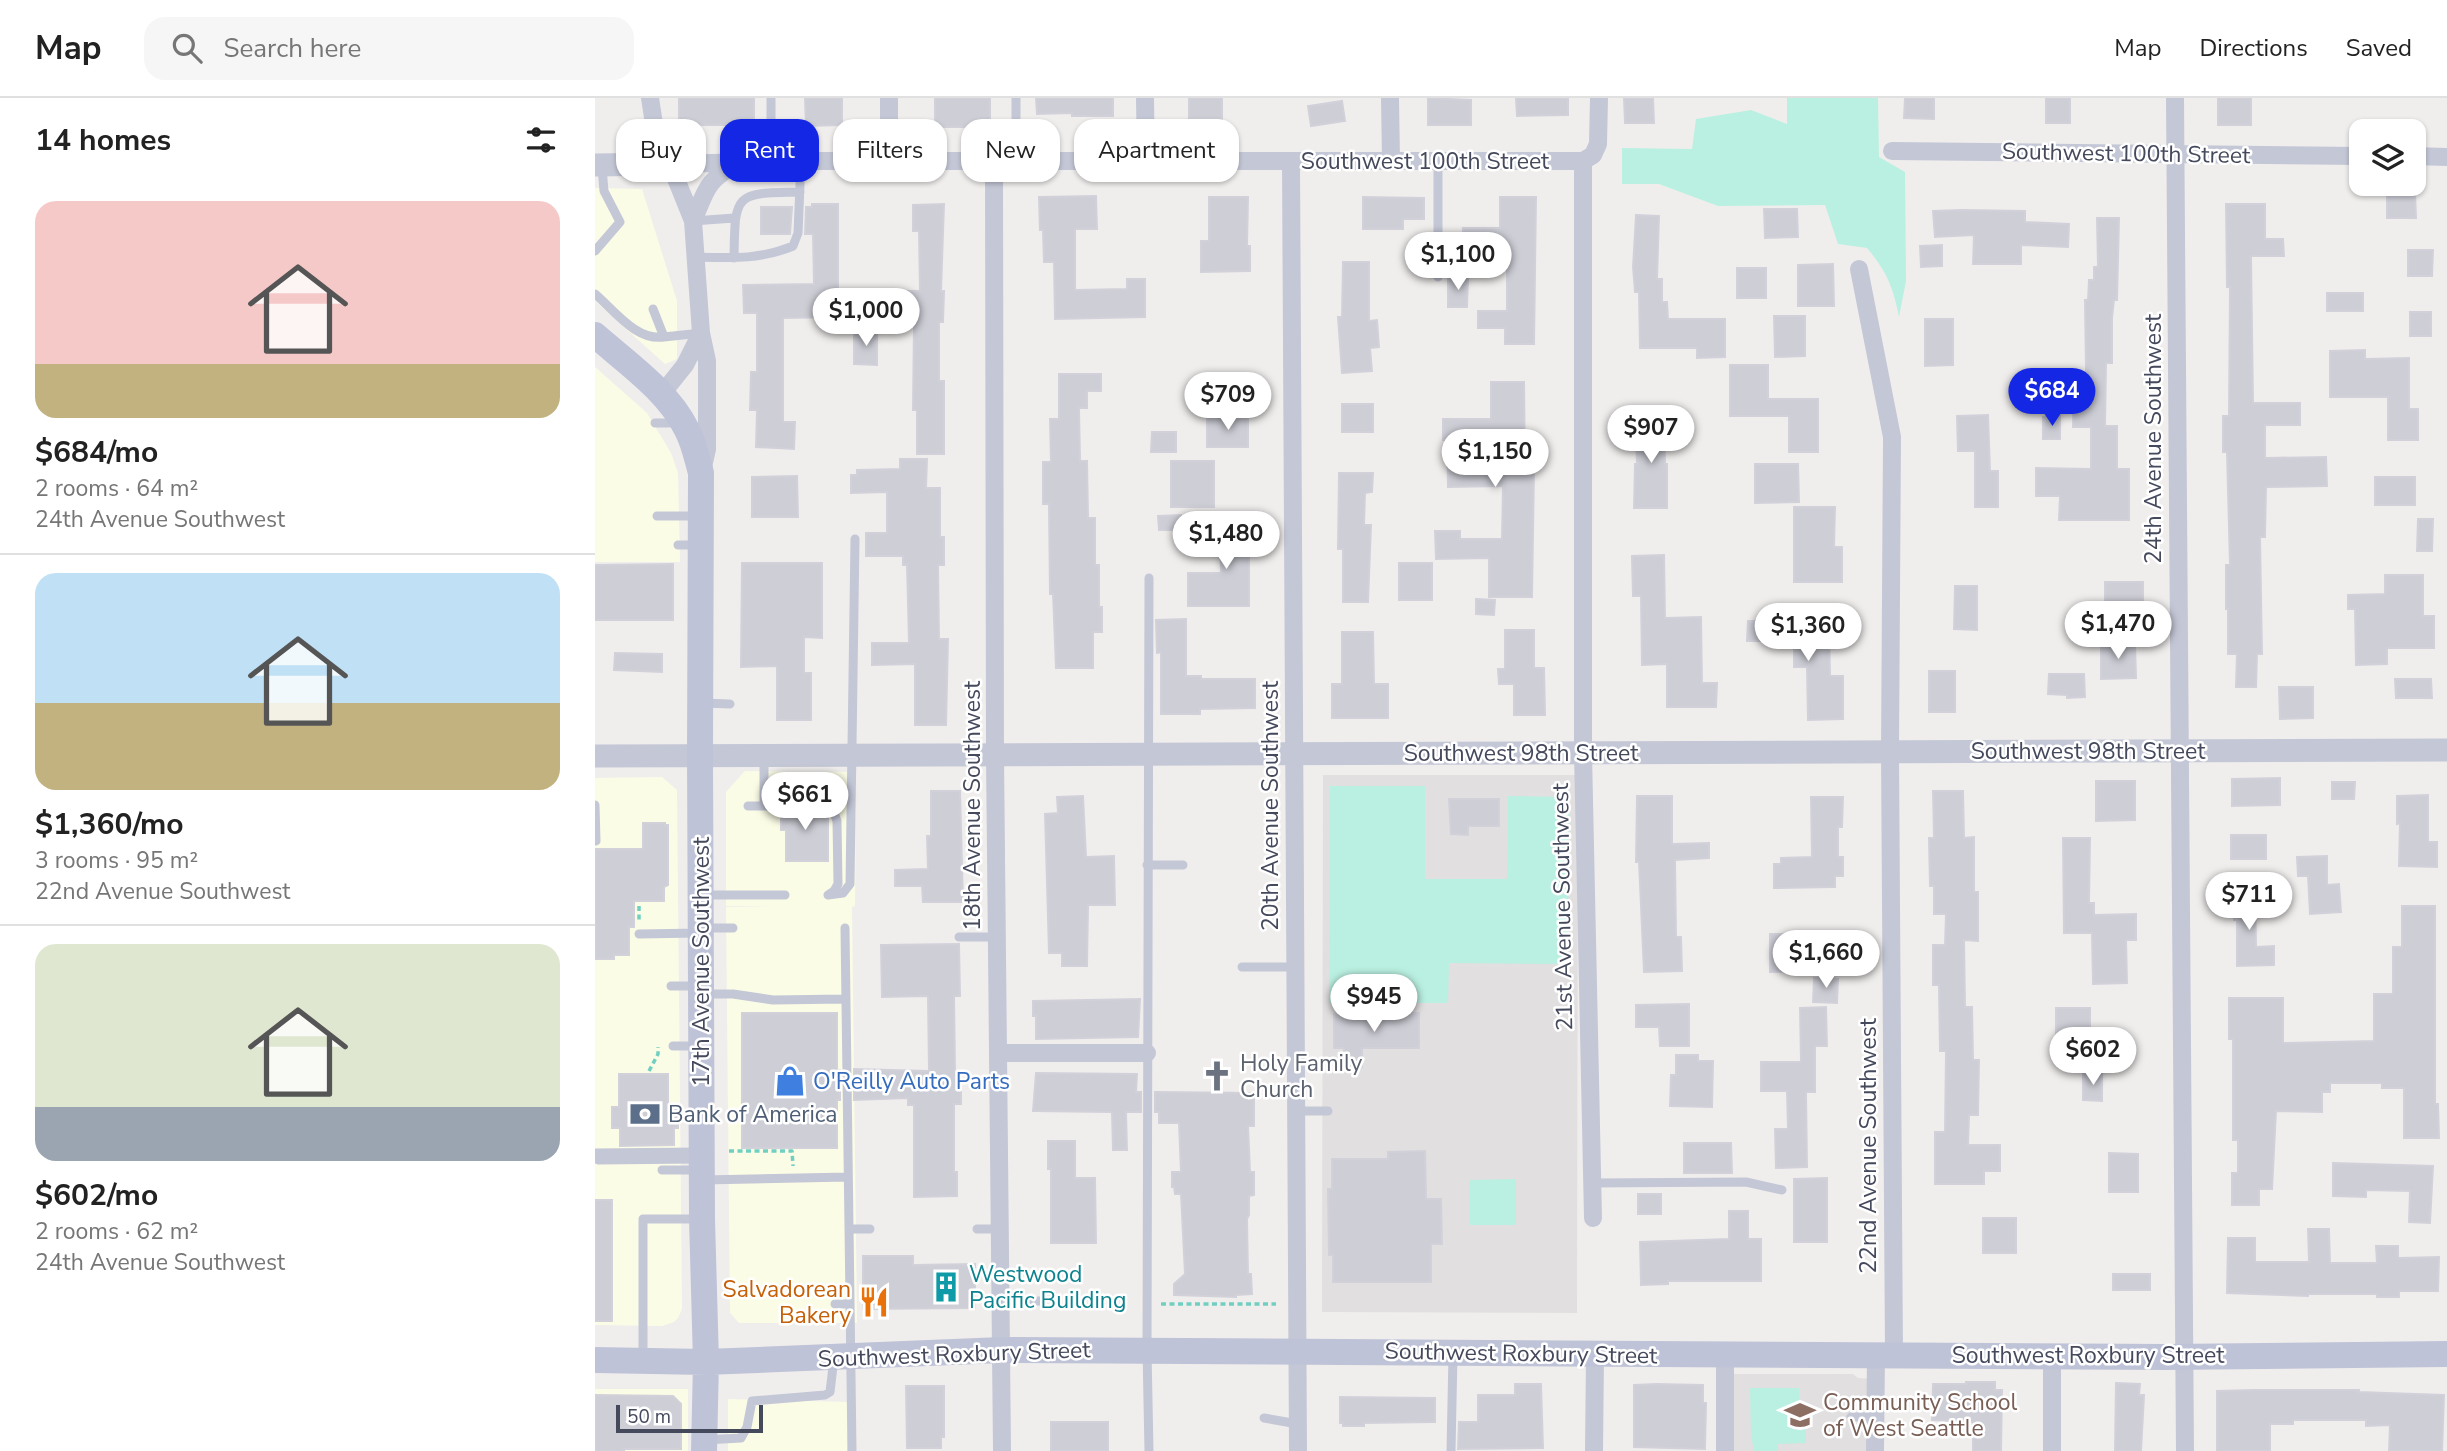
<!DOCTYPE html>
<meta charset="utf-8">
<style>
:root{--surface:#fff;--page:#f6f6f6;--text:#222;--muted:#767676;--line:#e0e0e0;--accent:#1427e4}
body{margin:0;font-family:"Nunito Sans",sans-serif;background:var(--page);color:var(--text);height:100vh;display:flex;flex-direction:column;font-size:26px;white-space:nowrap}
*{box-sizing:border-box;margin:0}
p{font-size:23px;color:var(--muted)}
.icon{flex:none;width:38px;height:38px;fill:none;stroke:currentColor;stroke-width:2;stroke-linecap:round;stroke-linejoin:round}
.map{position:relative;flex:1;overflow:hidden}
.details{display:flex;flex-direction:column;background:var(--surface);width:595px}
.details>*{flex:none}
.banner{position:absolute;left:21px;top:21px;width:665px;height:63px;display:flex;gap:14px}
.tools{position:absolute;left:1754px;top:21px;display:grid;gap:14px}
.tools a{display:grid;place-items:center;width:77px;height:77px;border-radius:14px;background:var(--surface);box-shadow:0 2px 5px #0004;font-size:35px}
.scale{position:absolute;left:21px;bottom:18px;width:147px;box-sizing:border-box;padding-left:7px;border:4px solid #45495c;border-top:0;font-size:19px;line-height:24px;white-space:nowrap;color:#45495c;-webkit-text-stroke:5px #fff;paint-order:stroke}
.price{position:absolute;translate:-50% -60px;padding:0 16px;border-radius:24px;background:#fff;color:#222;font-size:23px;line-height:46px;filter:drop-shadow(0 2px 4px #0008)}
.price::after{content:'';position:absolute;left:50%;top:42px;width:21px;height:16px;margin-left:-10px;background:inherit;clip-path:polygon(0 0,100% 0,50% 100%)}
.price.current{background:var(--accent);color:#fff}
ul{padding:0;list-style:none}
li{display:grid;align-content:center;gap:14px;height:371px;padding:0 35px}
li+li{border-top:2px solid var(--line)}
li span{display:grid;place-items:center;height:217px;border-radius:21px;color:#555}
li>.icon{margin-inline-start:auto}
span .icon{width:126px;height:126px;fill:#fffc;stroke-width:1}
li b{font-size:30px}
h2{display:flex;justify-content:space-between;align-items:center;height:84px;padding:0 35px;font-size:30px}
.chip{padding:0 24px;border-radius:21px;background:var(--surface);box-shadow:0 2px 5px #0004;font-size:24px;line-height:63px}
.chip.current{background:var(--accent);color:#fff}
header{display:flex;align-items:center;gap:42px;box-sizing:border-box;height:98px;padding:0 35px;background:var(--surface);border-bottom:2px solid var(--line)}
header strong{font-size:33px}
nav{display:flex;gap:38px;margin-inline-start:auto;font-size:24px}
.search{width:490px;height:63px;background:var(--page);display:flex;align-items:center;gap:18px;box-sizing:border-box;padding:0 24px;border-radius:21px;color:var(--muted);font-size:26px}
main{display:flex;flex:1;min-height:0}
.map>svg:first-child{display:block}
</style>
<header>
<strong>Map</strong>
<div class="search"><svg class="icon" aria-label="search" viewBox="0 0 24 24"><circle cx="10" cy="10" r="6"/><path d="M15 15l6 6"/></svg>Search here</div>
<nav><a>Map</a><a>Directions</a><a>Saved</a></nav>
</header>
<main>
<section class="details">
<h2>14 homes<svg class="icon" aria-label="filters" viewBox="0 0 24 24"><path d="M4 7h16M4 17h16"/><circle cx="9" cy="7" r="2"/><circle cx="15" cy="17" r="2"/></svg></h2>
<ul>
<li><span style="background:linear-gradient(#f6c9c9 75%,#c2b280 0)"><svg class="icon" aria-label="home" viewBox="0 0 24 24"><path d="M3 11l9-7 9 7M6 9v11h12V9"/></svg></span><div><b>$684/mo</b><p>2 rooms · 64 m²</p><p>24th Avenue Southwest</p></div></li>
<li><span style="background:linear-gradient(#bfe0f5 60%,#c2b280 0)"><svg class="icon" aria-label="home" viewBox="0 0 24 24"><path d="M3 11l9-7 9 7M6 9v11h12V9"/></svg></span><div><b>$1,360/mo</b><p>3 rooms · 95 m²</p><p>22nd Avenue Southwest</p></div></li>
<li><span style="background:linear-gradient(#dfe7d0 75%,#9aa5b1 0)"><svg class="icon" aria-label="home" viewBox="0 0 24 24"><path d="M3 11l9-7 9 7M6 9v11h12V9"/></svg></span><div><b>$602/mo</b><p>2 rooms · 62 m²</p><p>24th Avenue Southwest</p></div></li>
</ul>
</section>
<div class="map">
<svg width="1852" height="1353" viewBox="0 0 1852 1353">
<rect width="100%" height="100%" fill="#f0eeed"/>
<path fill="#fbfce6" d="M0 90 47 91 82 203V261L70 266 0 203Z
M0 269 52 315 76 355 83 375 85 464H0Z
M150 673 261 674 260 808 257 809 262 1225H144L135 1215 131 809H180L131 808V694Z
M67 679 82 692 87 1211 83 1220 79 1224 67 1228 0 1227V680Z
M0 1291H93V1353H0Z
M133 1301 252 1304V1353H133Z"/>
<path fill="#e1dfdf" d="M728 677H983L982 1215 727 1214Z
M1130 1276H1258L1263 1280 1281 1281 1280 1353H1130Z"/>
<path fill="#baf0e1" d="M1192 0H1283L1284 59 1310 74 1311 183 1304 219C1298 189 1292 174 1272 150L1243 146 1230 107 1123 108 1064 86H1027V50L1097 51 1101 21 1156 12 1192 26Z
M735 688H830V781H912L913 698 974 699 973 866 854 865 853 905H734Z
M921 1081V1127H875L874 1082Z
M1155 1290H1204V1323L1211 1329V1345L1183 1346 1182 1353H1159L1156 1337Z"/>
<path fill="#cdced6" stroke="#d2d1da" stroke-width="2" d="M84 0H159V27H84Z
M210 0H247V27L211 28Z
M340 0H395V29H340Z
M441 0H518V18H477V15L442 16Z
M594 0H627V21H594Z
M833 0 876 2V27H833Z
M921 0H973V17L922 18Z
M1029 0H1058L1059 25H1030Z
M1310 0H1339V21L1309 20Z
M1451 0H1475V25H1451Z
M1623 0H1656V27H1623Z
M747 3 750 23 716 28 713 8Z
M1792 93H1820L1821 120H1792Z
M501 98 502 131H480V192L532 191V181H550V219L460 221 459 164H449L448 132H445L444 99Z
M614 99H653L652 148H655V173L606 174V143H614Z
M768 99 829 100V121H808V131H768Z
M905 99H941L939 246H910V230H883V213H912V156H905V153L867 152 868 130H905Z
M217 106H243V219L188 220V324H200L199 351 161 349 162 312H155L156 274H162V215H149L148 187 219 186 218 136H210L211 109H217Z
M349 106 346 193H349L348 224H344V283H349V356H322V312H318L319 224H309V193H325L324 133H318V107Z
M1631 106H1670V141H1688L1689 158H1656L1658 305H1705V327H1670V360L1731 359 1732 388 1671 389 1670 439H1665L1667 556H1662L1661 589H1641L1642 556H1633V511H1631V467H1635L1632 354H1628V318H1634L1635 189H1632Z
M166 109H197L195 136H166Z
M1169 111H1202L1203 139 1170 140Z
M1367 112 1430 113V124L1474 126 1473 149 1426 147V166H1378L1379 137 1340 139 1338 113Z
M1041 117 1064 118 1062 181H1067V204H1072L1073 221H1130V259L1102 260V250H1045L1044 194H1040L1038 169Z
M1502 120H1524L1522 202H1519L1517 220V265H1511L1510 328H1522V371H1534V422H1464L1465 398H1441V370L1496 371V329H1478L1479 274H1491L1490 202H1493L1494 182H1499V169H1503Z
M1347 147V168L1326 169 1325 148Z
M1813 152H1838L1837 178H1813Z
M748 164H774V223L782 222 784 249 775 250 777 273 747 275 743 219H747Z
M1238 166 1239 208H1203V167Z
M1142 170H1171V200H1142Z
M853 180H873L872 209H853Z
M1732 195H1768V213H1732Z
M1815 214H1836V238H1815Z
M1179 218H1210V258L1180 259Z
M1330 221H1358V267L1330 268Z
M259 233H282V267L259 266Z
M1770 252V261L1814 260V311H1823V342H1793V299H1735V253Z
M1135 267H1173V301H1223V354H1194V318H1135Z
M464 276H506V293H492V310H484L485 363H492L493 420H500V467H504V509H507V534H498V570H461L458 496H455L454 406H448V364H456L455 321H464Z
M896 284H929L930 370H939L937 499H894V460L841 461 840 433H865V441H907L908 388 853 389 852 342H848V321H896Z
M747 306H778V334H747Z
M1393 317 1395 373H1403V409H1380V353H1363L1362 318Z
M1465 318V341H1448V319Z
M612 320H653V349H612Z
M1069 320 1070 366H1072V410H1039L1040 366H1042L1040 321Z
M557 334H581V354H556Z
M305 361H332L331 390H345V439H349V467H343L344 541H353L351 627H320V566L277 567V545H314L312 467H308V458H271V435H292V394L256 395V377H262V372L305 371Z
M576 363H619V409H576Z
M1160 366H1203L1204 404 1160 405Z
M744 375H778L777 394 770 395 769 427H776L773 504H748V451H743Z
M202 378 203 419H157V379Z
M1780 379H1820V407H1780Z
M1199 409H1240L1239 449H1247V484H1199Z
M586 417V432H564L563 418Z
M1823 421H1838L1837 453H1822Z
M625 425H658V447H654V508H593V475H626Z
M1069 457 1070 520 1106 519 1107 585H1122L1121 609H1072V566L1047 567 1046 498H1038L1037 458Z
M147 465H227V540L209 539V575H216V622H182V568L146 569Z
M804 465H837V502H804Z
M78 466V522H0V467Z
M1790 477H1828V518H1839V550H1792V566L1761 567 1760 511H1753V497L1790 496Z
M1510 484H1548V507L1510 506Z
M1360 488H1382V532L1359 531Z
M881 501 900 502 899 517 881 516Z
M591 521V578H606V581H660V610L605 611V616H566V554L562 555 561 522Z
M1153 523H1176V526H1234L1235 578H1248V621L1213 622 1212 569H1199V543H1152Z
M910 532H939V570H949L950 617H919V586H904L903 571H910Z
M747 534H778L779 586H793V620H737V586H747Z
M1540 545 1541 580 1506 581V546Z
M20 555 67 556V574L19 572Z
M1334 573H1360V614H1334Z
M1454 576H1489L1490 599 1472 600V597L1453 596Z
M1800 581H1836L1837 600H1801Z
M1684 589H1718V620L1685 621Z
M1685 680V707L1637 708V681Z
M1501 683H1540V722L1501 723Z
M1737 684H1760L1759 701H1737Z
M336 693H365L368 804H328L327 788H300V772L333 771 332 738H336Z
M1338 693H1368L1369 740 1379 739V794H1383V843L1369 842 1370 909H1377L1378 962H1384L1383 1017H1374L1373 1047H1405V1073H1389V1086H1340V1034H1350L1351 953H1345L1344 887H1338V847H1350L1351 816H1339V788H1335L1334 740H1339Z
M1833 697V744H1842V769L1804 768 1805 725 1802 726V698Z
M194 698H224V702L218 705 217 710 220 715 233 720V763H191V732H186V715L197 714 200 711V705L194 701Z
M488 698 491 759 519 758 520 807H493L492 868H467V855H454L450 716 463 715 462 699Z
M1042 698H1077V746L1114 745V760L1080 762 1081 839H1086L1087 873 1049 874 1044 764H1041Z
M1216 699H1248L1247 729H1243V759H1248V778H1240V789L1179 790V766H1186V760L1217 759Z
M854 701H904V728H873V737L856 736Z
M48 725H70V727H73V787L69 789V803H39V829H34V857H19V861H0V751H48Z
M1636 737H1671V761H1636Z
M1468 740H1495L1494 805H1499V817L1541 816V842H1531L1532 885 1498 886 1497 835H1469Z
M1732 758V787L1744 786 1746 814 1715 816 1713 778H1703L1702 759Z
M1638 793H1660L1661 849 1679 848V867L1642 868V822H1639Z
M1807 808H1840V1006H1843L1844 1040H1809V990H1787V985H1735V994H1727V1014L1681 1013 1677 1091H1664V1107H1637V1075H1643V1042H1638V941H1634V900H1688V945L1779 943V896H1798V849H1807Z
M1175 836H1231V873L1175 874Z
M364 846 365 898H359L360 973H366V1006H359V1074H362V1098L319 1099V1007H313V1000L259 1002V971L334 973 333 898 287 899 286 847Z
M1219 880 1243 881 1242 905 1218 904Z
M545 901 543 939 441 941V918H438V903Z
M1094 906V948H1065L1064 929H1041V907Z
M1231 909 1232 948H1220V994H1211L1212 1069 1181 1070 1180 1031H1193L1192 993H1166V964H1206L1205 910Z
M1461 910H1495V952H1461Z
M147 915H242V972H245V1002H242V1050H147Z
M824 915V950H767V969L761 975H755L749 969V950H739V916Z
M1081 957H1103V963H1118L1117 1009 1075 1008 1076 977H1081Z
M441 975 542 976 541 994H546V1014H531L532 1052H518L517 1014 438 1013Z
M1488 975H1507V1003L1488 1002Z
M24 976H73V1008H83V1030H79V1047L25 1048V1030H17V1009H24Z
M560 994 659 995V1028H653L655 1074H659V1097L654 1098V1117L652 1121 653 1176H656L657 1196 641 1197V1199L579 1197V1186L590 1176 586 1096H580L579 1089H577V1074H586L584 1025H564V1014H560Z
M453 1043H480V1080H500L501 1145H456V1071H453Z
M1089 1045H1136L1137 1075H1089Z
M830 1053 831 1101H846L847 1146H836V1184H738V1157H734L733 1091H737V1061H793V1054Z
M1514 1055 1543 1056V1094H1514Z
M1738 1065 1838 1068 1835 1125 1814 1124 1815 1093 1771 1092V1099L1738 1098Z
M1232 1080V1144H1199V1081Z
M1043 1096H1066V1116H1043Z
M0 1102H17V1223H0Z
M1134 1113H1153V1141H1166V1183H1073V1186L1046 1187 1045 1144 1134 1141Z
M1388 1120H1421V1155H1388Z
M1713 1131H1734L1735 1165H1782L1781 1148H1803V1160L1844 1159 1843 1193H1804V1199H1782V1196H1713V1198L1632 1195 1633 1140H1660V1164H1714Z
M268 1158H318V1167L380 1166V1210L268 1211Z
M1518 1176H1555V1192H1518Z
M1371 1284H1400V1292H1407L1406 1353H1378V1324L1337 1322 1338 1286H1371Z
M1521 1285 1545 1286 1544 1297H1549L1546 1353H1520Z
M920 1286H946L948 1350 863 1351 864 1324H883V1297H920Z
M1062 1286 1108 1287V1305H1111L1110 1351 1039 1349V1287Z
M311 1288H349V1339H346V1350H312Z
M1659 1292H1764V1294L1849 1297 1847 1353H1794L1795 1327 1771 1328V1322H1698V1326H1675V1353H1622V1293Z
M0 1297 78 1298 86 1306V1351H29V1353H0Z
M745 1299 840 1300V1324L769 1325V1328H748V1325H745Z
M456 1324H513V1353H456Z"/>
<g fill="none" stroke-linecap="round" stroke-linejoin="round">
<path stroke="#71cfc1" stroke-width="3.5" stroke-dasharray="5 3.5" stroke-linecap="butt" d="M44 808V823
M54 973 63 956V949
M134 1053H197L198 1068
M566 1206H681"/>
<path stroke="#c4c7d6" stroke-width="9" d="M176 0V64
M421 0V63
M843 63V179
M98 123 139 120
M0 153 25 124 9 93 7 69
M100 159C135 160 165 162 198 148L203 135 206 63
M139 160C140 95 139 95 205 94
M0 196C20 213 41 243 69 239
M58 211 69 239 106 235
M60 325H83
M62 418H105
M83 447H103
M554 480 552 1252 554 1353
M107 605 135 606
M0 707 1 743
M153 708H194
M169 708V659
M224 709 238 712 242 723 243 786 239 793 233 797
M552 767H588
M107 797H190
M233 797 248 795 255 786 260 441
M107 830H138
M250 830 257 1353
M44 836 104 835
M364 839H402
M647 869H701
M76 888H102
M109 896H138L178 902 250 901
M78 948H104
M702 1013H733
M0 1055 103 1054
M3 1062 103 1061
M67 1072H103
M108 1082 253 1079
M998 1085 1151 1084 1187 1092
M254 1131H275
M382 1131H405
M406 1203H446
M240 1206H255
M48 1261V1121H105
M1256 1319H1281
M669 1320 703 1326
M110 1342 146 1340 152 1329 157 1303 230 1297 235 1294 239 1260
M856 1353 858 1256"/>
<path stroke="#c4c7d6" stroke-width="18" d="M55 0 59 26 98 123 106 235 112 263V351L108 369
M294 0V63
M550 0 551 63
M795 0 796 63
M1580 0 1590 1353
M1297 53 1766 58
M1818 58 1852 59
M399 63 400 657 407 1353
M696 63 703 1353
M988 63V655L998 1120
M74 66 206 63H988L998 57 1003 46 1004 0
M98 123C112 91 110 84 142 65
M1264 171 1297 339 1295 654 1299 1257
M66 297 90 267 106 235
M404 955H552
M999 1353 1000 1257
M1130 1353V1256
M1280 1353 1281 1257
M1457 1353V1258"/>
<path stroke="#c4c7d6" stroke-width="23" d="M0 67 74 66
M0 658 1852 652"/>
<path stroke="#bfc3d7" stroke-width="26" d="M0 237C32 265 73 293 92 332 99 345 102 361 106 375L105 658 107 1121 111 1264 109 1353
M0 1262 111 1264 407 1252 1572 1259 1852 1256"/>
</g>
<defs>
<g id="church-bare" transform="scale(2.415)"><path d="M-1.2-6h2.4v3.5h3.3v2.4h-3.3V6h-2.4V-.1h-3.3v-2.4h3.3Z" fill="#6b7280" stroke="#fff" stroke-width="2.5" paint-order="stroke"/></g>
<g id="shop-bare" transform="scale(2.415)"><path d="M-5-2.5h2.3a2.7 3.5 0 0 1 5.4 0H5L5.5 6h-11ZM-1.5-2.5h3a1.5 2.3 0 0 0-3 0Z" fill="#3f7fe0" stroke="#fff" stroke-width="2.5" paint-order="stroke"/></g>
<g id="bank-bare" transform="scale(2.415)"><path d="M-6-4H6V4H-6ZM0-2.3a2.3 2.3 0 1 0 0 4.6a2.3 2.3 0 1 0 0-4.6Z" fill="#5c6f8a" stroke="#fff" stroke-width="2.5" paint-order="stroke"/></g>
<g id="building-bare" transform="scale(2.415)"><path d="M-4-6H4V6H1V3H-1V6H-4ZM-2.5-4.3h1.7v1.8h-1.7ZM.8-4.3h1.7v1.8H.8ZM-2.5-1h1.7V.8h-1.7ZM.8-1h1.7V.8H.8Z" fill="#0f9aa8" stroke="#fff" stroke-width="2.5" paint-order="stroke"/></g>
<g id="restaurant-bare" transform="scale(2.415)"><path d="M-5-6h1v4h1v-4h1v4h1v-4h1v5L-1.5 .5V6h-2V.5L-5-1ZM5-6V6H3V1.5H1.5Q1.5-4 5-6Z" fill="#e8710a" stroke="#fff" stroke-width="2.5" paint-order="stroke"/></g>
<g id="school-bare" transform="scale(2.415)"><path d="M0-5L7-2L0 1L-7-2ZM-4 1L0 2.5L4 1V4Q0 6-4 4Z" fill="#8d6e63" stroke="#fff" stroke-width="2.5" paint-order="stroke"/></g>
</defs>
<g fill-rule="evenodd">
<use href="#church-bare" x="622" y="978"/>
<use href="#shop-bare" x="195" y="983"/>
<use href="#bank-bare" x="50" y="1016"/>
<use href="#building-bare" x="351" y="1189"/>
<use href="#restaurant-bare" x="279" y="1204"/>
<use href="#school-bare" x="1205" y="1317"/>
</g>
<g text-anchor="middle" stroke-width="5" stroke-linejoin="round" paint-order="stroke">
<g font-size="23" fill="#45495c" stroke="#fff">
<text transform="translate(1531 55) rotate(1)" y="8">Southwest 100th Street</text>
<text x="830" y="71">Southwest 100th Street</text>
<text transform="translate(1558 341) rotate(-90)" y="8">24th Avenue Southwest</text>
<text x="1493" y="661">Southwest 98th Street</text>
<text x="926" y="663">Southwest 98th Street</text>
<text transform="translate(377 708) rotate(-90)" y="8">18th Avenue Southwest</text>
<text transform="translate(675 708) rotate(-90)" y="8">20th Avenue Southwest</text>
<text transform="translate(967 809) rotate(-91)" y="8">21st Avenue Southwest</text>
<text transform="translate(106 864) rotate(-90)" y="8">17th Avenue Southwest</text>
<text transform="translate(1273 1048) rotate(-90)" y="8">22nd Avenue Southwest</text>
<text transform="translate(926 1255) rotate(1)" y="8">Southwest Roxbury Street</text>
<text transform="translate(359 1256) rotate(-2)" y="8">Southwest Roxbury Street</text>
<text x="1493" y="1265">Southwest Roxbury Street</text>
</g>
<g font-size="23" fill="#5b616d" stroke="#fff" text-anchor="start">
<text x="645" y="973">Holy Family<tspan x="645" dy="26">Church</tspan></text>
</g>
<g font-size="23" fill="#366cbe" stroke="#fff" text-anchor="start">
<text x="218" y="991">O'Reilly Auto Parts</text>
</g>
<g font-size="23" fill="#4e5e75" stroke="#fff" text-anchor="start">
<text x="73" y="1024">Bank of America</text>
</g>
<g font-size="23" fill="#0d838f" stroke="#fff" text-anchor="start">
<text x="374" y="1184">Westwood<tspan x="374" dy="26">Pacific Building</tspan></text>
</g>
<g font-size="23" fill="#c56008" stroke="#fff" text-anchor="end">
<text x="256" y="1199">Salvadorean<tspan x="256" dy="26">Bakery</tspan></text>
</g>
<g font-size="23" fill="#785e54" stroke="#fff" text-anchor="start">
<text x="1228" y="1312">Community School<tspan x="1228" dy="26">of West Seattle</tspan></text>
</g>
</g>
</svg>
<div class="tools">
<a><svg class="icon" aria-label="layers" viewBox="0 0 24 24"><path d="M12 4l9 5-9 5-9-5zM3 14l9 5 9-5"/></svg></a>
</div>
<div class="scale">50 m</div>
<b class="price" style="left:863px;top:194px">$1,100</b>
<b class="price" style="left:271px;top:250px">$1,000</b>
<b class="price current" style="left:1457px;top:330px">$684</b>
<b class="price" style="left:633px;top:334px">$709</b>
<b class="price" style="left:1056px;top:367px">$907</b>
<b class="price" style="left:900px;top:391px">$1,150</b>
<b class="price" style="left:631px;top:473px">$1,480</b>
<b class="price" style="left:1523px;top:563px">$1,470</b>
<b class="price" style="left:1213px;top:565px">$1,360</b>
<b class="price" style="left:210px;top:734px">$661</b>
<b class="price" style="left:1654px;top:834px">$711</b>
<b class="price" style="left:1231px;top:892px">$1,660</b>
<b class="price" style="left:779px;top:936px">$945</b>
<b class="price" style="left:1498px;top:989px">$602</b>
<div class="banner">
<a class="chip">Buy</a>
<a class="chip current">Rent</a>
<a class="chip">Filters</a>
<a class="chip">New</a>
<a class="chip">Apartment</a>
</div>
</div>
</main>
